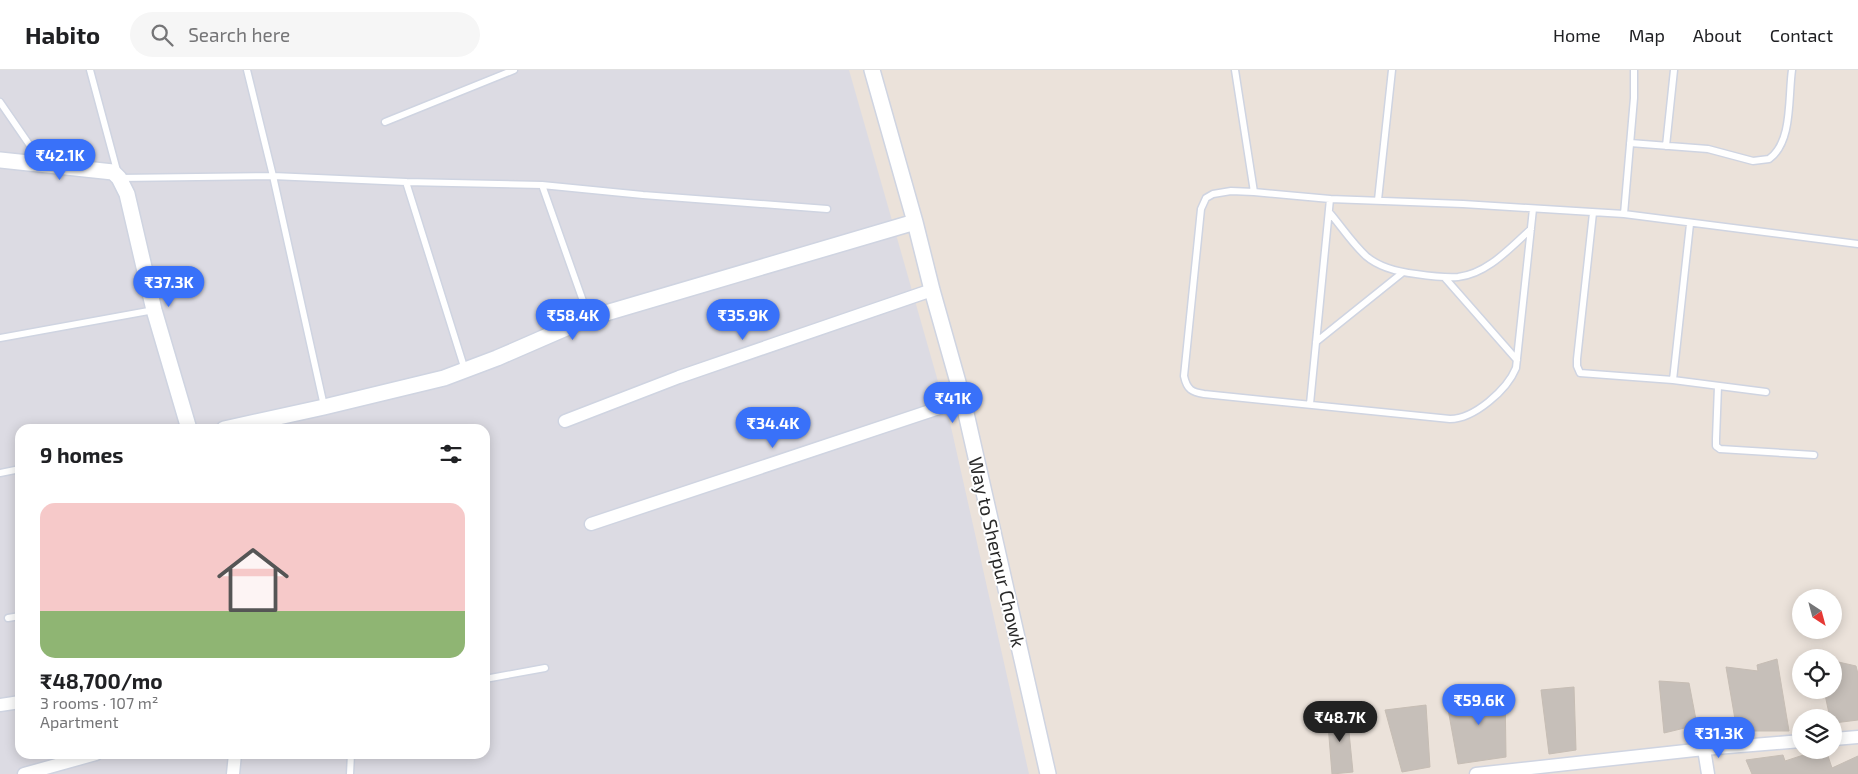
<!DOCTYPE html>
<meta charset="utf-8">
<style>
:root{--surface:#fff;--page:#f6f6f6;--text:#202124;--muted:#757577;--line:#e0e0e0;--accent:#3971f9}
body{margin:0;font-family:"Exo 2",sans-serif;background:var(--page);color:var(--text);height:100vh;display:flex;flex-direction:column;font-size:19px;white-space:nowrap}
*{box-sizing:border-box;margin:0}
p{font-size:16px;color:var(--muted)}
.icon{flex:none;width:28px;height:28px;fill:none;stroke:currentColor;stroke-width:2;stroke-linecap:round;stroke-linejoin:round}
.map{position:relative;flex:1;overflow:hidden}
.sheet{position:absolute;left:15px;top:354px;width:475px;height:335px;display:flex;flex-direction:column;background:var(--surface);border-radius:15px;box-shadow:0 2px 12px #0003}
.sheet>*{flex:none}
.needle{width:32px;rotate:144deg}
.controls{position:absolute;left:1792px;top:519px;display:grid;gap:10px}
.controls a{display:grid;place-items:center;width:50px;height:50px;border-radius:50%;background:var(--surface);box-shadow:0 2px 12px #0003;font-size:25px}
.price{position:absolute;translate:-50% -42px;padding:0 11px;border-radius:18px;background:var(--accent);color:#fff;font-size:16px;line-height:32px;filter:drop-shadow(0 1px 2px #0008)}
.price::after{content:'';position:absolute;left:50%;top:30px;width:15px;height:11px;margin-left:-8px;background:inherit;clip-path:polygon(0 0,100% 0,50% 100%)}
.price.selected{background:#222;color:#fff}
ul{padding:0;list-style:none}
li{display:grid;align-content:center;gap:10px;height:265px;padding:0 25px}
li+li{border-top:1px solid var(--line)}
li span{display:grid;place-items:center;height:155px;border-radius:15px;color:#555}
li>.icon{margin-inline-start:auto}
span .icon{width:90px;height:90px;fill:#fffc;stroke-width:1}
li b{font-size:21px}
h2{display:flex;justify-content:space-between;align-items:center;height:60px;padding:0 25px;font-size:21px}
header{display:flex;align-items:center;gap:30px;box-sizing:border-box;height:70px;padding:0 25px;background:var(--surface);border-bottom:1px solid var(--line)}
header strong{font-size:24px}
nav{display:flex;gap:28px;margin-inline-start:auto;font-size:18px}
.search{width:350px;height:45px;background:var(--page);display:flex;align-items:center;gap:12px;box-sizing:border-box;padding:0 18px;border-radius:28px;color:var(--muted);font-size:19px}
.map>svg:first-child{display:block}
</style>
<header>
<strong>Habito</strong>
<div class="search"><svg class="icon" aria-label="search" viewBox="0 0 24 24"><circle cx="10" cy="10" r="6"/><path d="M15 15l6 6"/></svg>Search here</div>
<nav><a>Home</a><a>Map</a><a>About</a><a>Contact</a></nav>
</header>
<div class="map">
<svg width="1858" height="704" viewBox="0 0 1858 704">
<rect width="100%" height="100%" fill="#ebe2da"/>
<path fill="#dcdbe3" fill-rule="evenodd" d="M0 0H849L951 357 1029 704H0ZM20 359H485V684H20Z"/>
<path fill="#c6bfb9" stroke="#c6bdb4" d="M1777 589 1789 661H1737L1726 597 1758 601 1757 595Z
M1834 591 1856 596 1858 604V650L1834 653V648H1830L1824 620H1834Z
M1659 611 1689 613 1697 655 1664 663Z
M1574 617 1576 680 1549 684 1541 620Z
M1505 619 1506 687 1458 694 1446 628Z
M1426 635 1430 697 1402 702 1385 640Z
M1327 642H1347L1353 702 1332 704Z
M1819 680H1826L1832 698 1858 686V704H1752L1746 690 1783 685 1785 691Z"/>
<g fill="none" stroke-linecap="round" stroke-linejoin="round">
<g stroke="#cfd4e1" stroke-width="9">
<path id="service" d="M90 0 119 108 273 106 406 112 542 115 643 125 827 139
M247 0 273 106 324 336
M1235 0 1254 122
M0 32 42 93
M385 52 514 0
M1630 73 1708 79 1753 91 1769 89C1793 72 1788 27 1792 0
M1666 76 1674 0
M406 112 465 300
M542 115 589 248
M1378 130 1392 0
M1533 139 1516 298C1507 320 1474 349 1450 349L1204 324C1192 322 1187 320 1184 306L1201 139 1206 128 1213 124 1231 121 1254 122 1330 129 1463 134 1624 144 1858 174
M1329 142C1341 156 1352 173 1366 186 1380 198 1398 202 1416 204 1430 206 1444 208 1458 207 1487 204 1510 178 1531 159
M1593 143 1577 289V296L1580 303 1673 310 1766 322
M1624 144 1634 28V0
M1445 208 1517 290
M0 268 154 240
M1316 272 1402 203
M1673 310 1690 154
M1718 316 1716 369V376L1720 379 1814 385
M1310 334 1330 129
M0 403 20 399
M8 548 20 546
M485 609 545 598
M350 704 351 684"/>
</g>
<g stroke="#cfd4e1" stroke-width="15">
<path id="minor" d="M565 351 679 307 932 220
M591 454 963 330
M0 635 20 632
M1834 669 1858 667
M1704 679 1708 704
M24 704 96 684
M233 704 235 684
M1476 704 1704 679 1801 671"/>
</g>
<g stroke="#cfd4e1" stroke-width="18">
<path id="tertiary" d="M872 0 915 152 932 220 963 330 1048 704
M0 90 113 102 119 108 127 124 154 240 189 359
M224 359 324 337 444 308 497 288 589 248 915 152"/>
</g>
<use href="#service" stroke="#fff" stroke-width="6"/>
<use href="#minor" stroke="#fff" stroke-width="12"/>
<use href="#tertiary" stroke="#fff" stroke-width="15"/>
</g>
<g text-anchor="middle" stroke-width="4" stroke-linejoin="round" paint-order="stroke">
<g font-size="19" fill="#282828" stroke="#fff">
<text transform="translate(997 482) rotate(77)" y="7">Way to Sherpur Chowk</text>
</g>
</g>
</svg>
<div class="controls">
<a><svg class="needle" viewBox="-14 -14 28 28"><path d="M0-13l5 13h-10z" fill="#e53935"/><path d="M0 13l5-13h-10z" fill="#757577"/></svg></a>
<a><svg class="icon" aria-label="locate" viewBox="0 0 24 24"><circle cx="12" cy="12" r="6"/><path d="M12 2v4M12 18v4M2 12h4M18 12h4"/></svg></a>
<a><svg class="icon" aria-label="layers" viewBox="0 0 24 24"><path d="M12 4l9 5-9 5-9-5zM3 14l9 5 9-5"/></svg></a>
</div>
<b class="price" style="left:60px;top:111px">₹42.1K</b>
<b class="price" style="left:169px;top:238px">₹37.3K</b>
<b class="price" style="left:573px;top:271px">₹58.4K</b>
<b class="price" style="left:743px;top:271px">₹35.9K</b>
<b class="price" style="left:953px;top:354px">₹41K</b>
<b class="price" style="left:773px;top:379px">₹34.4K</b>
<b class="price" style="left:1479px;top:656px">₹59.6K</b>
<b class="price selected" style="left:1340px;top:673px">₹48.7K</b>
<b class="price" style="left:1719px;top:689px">₹31.3K</b>
<section class="sheet">
<h2>9 homes<svg class="icon" aria-label="filters" viewBox="0 0 24 24"><path d="M4 7h16M4 17h16"/><circle cx="9" cy="7" r="2"/><circle cx="15" cy="17" r="2"/></svg></h2>
<ul>
<li><span style="background:linear-gradient(#f6c9c9 70%,#8fb573 0)"><svg class="icon" aria-label="home" viewBox="0 0 24 24"><path d="M3 11l9-7 9 7M6 9v11h12V9"/></svg></span><div><b>₹48,700/mo</b><p>3 rooms · 107 m²</p><p>Apartment</p></div></li>
</ul>
</section>
</div>
